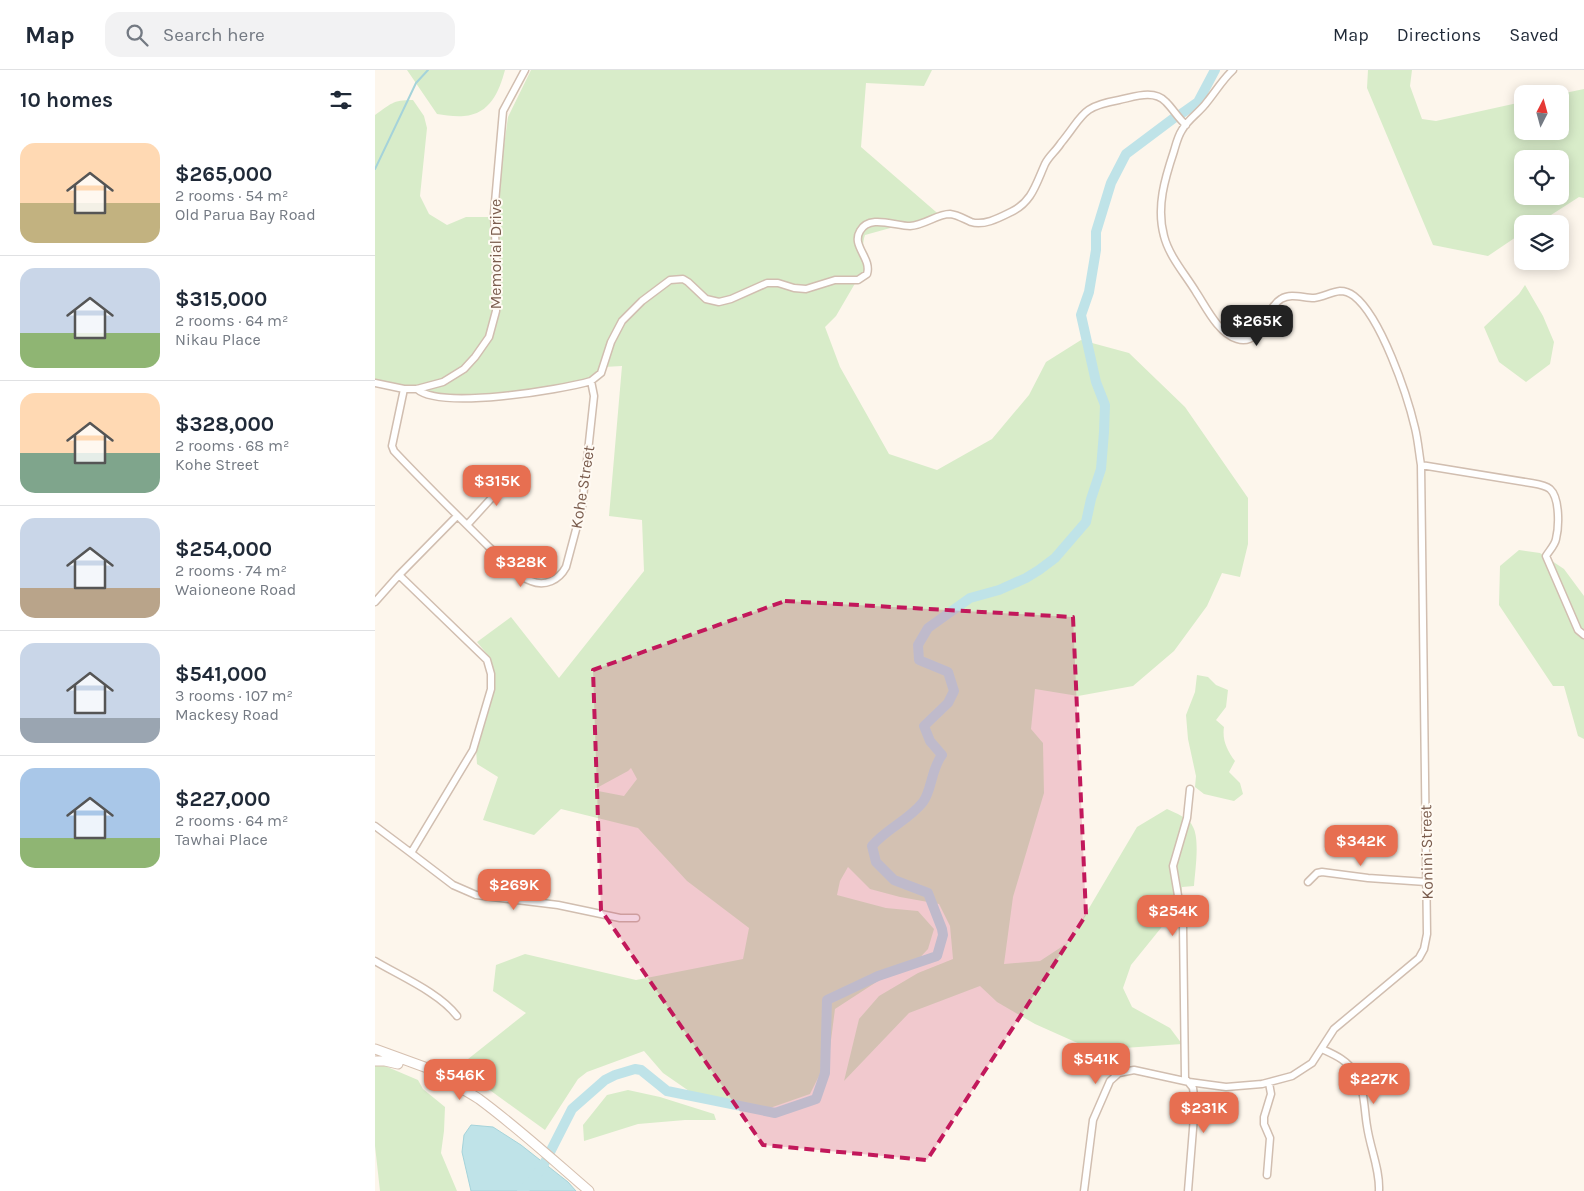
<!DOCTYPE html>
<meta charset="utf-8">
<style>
:root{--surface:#fff;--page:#f2f2f3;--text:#1f2937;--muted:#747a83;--line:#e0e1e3;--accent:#e76f51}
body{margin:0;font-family:Karla,sans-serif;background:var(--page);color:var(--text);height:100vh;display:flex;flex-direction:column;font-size:19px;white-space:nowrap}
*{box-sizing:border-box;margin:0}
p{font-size:16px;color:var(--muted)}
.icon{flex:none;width:28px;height:28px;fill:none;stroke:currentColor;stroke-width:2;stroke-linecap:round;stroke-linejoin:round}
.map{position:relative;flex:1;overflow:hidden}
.side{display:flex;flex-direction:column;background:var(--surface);width:375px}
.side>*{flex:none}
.needle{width:32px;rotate:6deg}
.fabs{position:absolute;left:1139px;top:15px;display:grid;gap:10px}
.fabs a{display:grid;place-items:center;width:55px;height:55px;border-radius:10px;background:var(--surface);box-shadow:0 2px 12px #0003;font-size:25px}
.price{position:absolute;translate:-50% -42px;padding:0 11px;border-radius:10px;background:var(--accent);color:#fff;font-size:16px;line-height:32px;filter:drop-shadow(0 1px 2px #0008)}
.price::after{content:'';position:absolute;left:50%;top:30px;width:15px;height:11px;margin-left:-8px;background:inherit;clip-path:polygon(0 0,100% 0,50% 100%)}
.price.on{background:#222;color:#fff}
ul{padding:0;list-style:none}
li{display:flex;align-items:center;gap:15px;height:125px;padding:0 20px}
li+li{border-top:1px solid var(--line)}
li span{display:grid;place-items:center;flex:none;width:140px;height:100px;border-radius:15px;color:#555}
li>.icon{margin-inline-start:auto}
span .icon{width:60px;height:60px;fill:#fffc;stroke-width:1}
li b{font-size:21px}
h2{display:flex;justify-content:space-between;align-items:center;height:60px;padding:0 20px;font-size:21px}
header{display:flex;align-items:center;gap:30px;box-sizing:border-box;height:70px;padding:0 25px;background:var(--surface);border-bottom:1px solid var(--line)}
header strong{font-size:24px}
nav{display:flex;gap:28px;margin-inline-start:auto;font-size:18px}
.search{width:350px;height:45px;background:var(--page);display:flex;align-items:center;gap:12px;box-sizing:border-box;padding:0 18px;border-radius:15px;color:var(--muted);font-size:19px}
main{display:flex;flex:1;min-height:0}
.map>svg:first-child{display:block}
</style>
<header>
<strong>Map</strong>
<div class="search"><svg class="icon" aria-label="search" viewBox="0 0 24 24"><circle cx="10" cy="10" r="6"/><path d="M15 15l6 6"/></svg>Search here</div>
<nav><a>Map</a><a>Directions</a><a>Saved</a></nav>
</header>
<main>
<section class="side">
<h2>10 homes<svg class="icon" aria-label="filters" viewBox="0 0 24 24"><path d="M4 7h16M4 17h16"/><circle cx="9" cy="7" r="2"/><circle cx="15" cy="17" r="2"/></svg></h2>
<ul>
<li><span style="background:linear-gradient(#ffd9b3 60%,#c2b280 0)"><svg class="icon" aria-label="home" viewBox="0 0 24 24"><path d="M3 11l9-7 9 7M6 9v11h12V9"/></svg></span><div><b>$265,000</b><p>2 rooms · 54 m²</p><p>Old Parua Bay Road</p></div></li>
<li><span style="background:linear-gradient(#c9d6e8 65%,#8fb573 0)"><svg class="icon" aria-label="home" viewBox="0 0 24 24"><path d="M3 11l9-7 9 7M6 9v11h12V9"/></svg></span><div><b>$315,000</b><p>2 rooms · 64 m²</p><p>Nikau Place</p></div></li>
<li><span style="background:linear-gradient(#ffd9b3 60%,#7fa58c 0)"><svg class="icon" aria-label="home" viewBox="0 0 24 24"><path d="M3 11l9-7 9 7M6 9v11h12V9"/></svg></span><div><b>$328,000</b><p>2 rooms · 68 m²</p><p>Kohe Street</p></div></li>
<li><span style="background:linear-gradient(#c9d6e8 70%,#b9a48a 0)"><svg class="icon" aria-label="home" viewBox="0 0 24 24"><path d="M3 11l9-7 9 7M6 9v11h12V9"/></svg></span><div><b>$254,000</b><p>2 rooms · 74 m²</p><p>Waioneone Road</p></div></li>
<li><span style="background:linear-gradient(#c9d6e8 75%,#9aa5b1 0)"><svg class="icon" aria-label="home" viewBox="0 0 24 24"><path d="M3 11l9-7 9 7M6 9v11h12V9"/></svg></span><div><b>$541,000</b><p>3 rooms · 107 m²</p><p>Mackesy Road</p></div></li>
<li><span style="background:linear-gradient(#a9c7e8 70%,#8fb573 0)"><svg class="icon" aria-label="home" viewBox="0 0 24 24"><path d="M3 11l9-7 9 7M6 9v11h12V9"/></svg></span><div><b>$227,000</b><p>2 rooms · 64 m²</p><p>Tawhai Place</p></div></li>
</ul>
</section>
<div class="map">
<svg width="1209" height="1121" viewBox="0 0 1209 1121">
<rect width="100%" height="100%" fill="#fdf6ec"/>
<path fill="#d8ecc9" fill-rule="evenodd" d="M32 0H130C124 22 115 44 89 46 80 47 70 45 62 44Z
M156 0H557L549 16 491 13 486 77 568 148 538 155 519 157 490 165C486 177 490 182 490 193 490 198 489 204 489 210H482L461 246 450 257 465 297 514 384 562 400 617 369 654 325 671 292 706 270 754 283 810 337 873 428V474L865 507 847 503 832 536 799 581 758 616 703 626 660 619 656 659 668 673 669 723 638 827 629 894 665 891 694 872 762 757 792 739C800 743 815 748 818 757 825 770 820 801 819 816L807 817V832L756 895 748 918 757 937 795 958 807 974 749 978 707 975 660 954 622 932 605 916 534 943 469 1011 484 949 504 926 543 903 578 889 575 856 564 834 525 827 495 819 473 797 465 811 462 825 511 838 543 841 559 859 553 879 536 897 503 911 460 939 454 986 435 1024 395 1038 327 1030 288 1003 269 981 212 1002 203 1009 170 1060 83 997 151 943 118 921 121 895 150 884 261 910 368 889 374 858 312 811 263 758 186 739 159 765 108 750 123 707 102 694 101 679 117 624 120 610 116 589 102 572 136 547 184 608 269 501 267 450 234 446 247 296 229 297 218 310 122 327 66 326 0 314V45C16 34 17 30 38 30L49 46 52 58 45 126 54 144 72 155 91 147H119L133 47ZM256 698 262 709 249 726 218 720 253 701Z
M993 0H1037L1035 16 1047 49 1061 51 1147 32 1148 61H1185V24L1209 19V128L1204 127 1162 154H1148L1147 163 1113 186 1058 175 992 18ZM1148 89H1185V126H1148Z
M1150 215 1168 246 1179 272 1175 294 1151 312 1124 292 1109 257 1144 224Z
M1144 480 1165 483 1189 499 1209 526V669L1203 666 1189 616H1178L1124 535 1125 496Z
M822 605 833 607 841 615 853 620 851 637 841 650 849 657C847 670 852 680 860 691L854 702 865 713 868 724 859 731 829 724 820 717 821 706 813 669 811 645 820 622Z
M3 993 43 1010 48 1019 70 1037 69 1061 66 1083 82 1121H5L0 1076V995Z
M253 1020 285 1027 339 1044 341 1050H310L263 1054 209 1071 208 1055 232 1025Z"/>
<path fill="#bfe3e8" stroke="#a5d3da" d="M96 1055 118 1057 146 1075 193 1112 201 1121H96L87 1082 89 1065Z"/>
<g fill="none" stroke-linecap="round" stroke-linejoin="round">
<path stroke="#a5d3da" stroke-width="2" d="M0 99 41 13 53 0"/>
<path stroke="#bfe3e8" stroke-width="10" d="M806 44 823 32 840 0
M147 1121 158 1110 169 1094 197 1039 230 1010 240 1005 260 999 266 1000 292 1021 400 1043 441 1029 450 1003 452 930 503 906 562 886 568 865 567 859 553 823 519 810 501 792 497 776C511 759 534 750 548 732 557 720 556 699 567 685L555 671 549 656 573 633 579 621 573 602 544 590 543 575 553 558 595 528 624 520 651 508 664 500 680 488 711 452 716 429 726 399 729 362 730 335 721 312 706 245 714 222 721 180V162L736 113 751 84 799 48"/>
<g stroke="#d1beb0" stroke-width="9">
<path id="minor" d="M0 313 29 319H42L68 312 89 299 100 287 114 267 121 241 122 204 119 144 128 41 150 0
M29 319 17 376 19 381C50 414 82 445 114 477 127 488 139 505 156 511 170 517 184 510 191 497L207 437 219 326 216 311
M42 319C65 340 185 320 216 311L226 303 236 272 247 251 267 231 295 210 308 209 313 212 331 229 344 232 356 229 392 213H403L419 218 431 219 460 210H483L492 204C497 188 476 176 485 161 494 144 520 156 535 156 550 155 562 144 575 144 583 145 589 149 596 152 609 156 624 148 636 142 657 132 661 114 670 94 674 86 681 81 686 73 709 45 705 37 744 30 759 27 779 19 791 32 798 39 803 48 811 55
M1046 395 1156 413C1162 414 1170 415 1175 419 1185 428 1184 457 1181 469 1180 475 1174 481 1171 486L1203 560 1209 565
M92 455 122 422 126 405
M0 532 24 505 82 446
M0 756 36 783 98 680 116 619V604L112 590 24 505
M36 783 78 815 101 825 183 835 245 848H261
M933 812 942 803 947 802 993 808 1051 812
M0 891C25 906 65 923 82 946
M947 979C960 985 972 990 980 1003 990 1019 989 1039 992 1056 995 1078 1005 1099 1004 1121
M892 1105 895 1068 889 1054V1047L896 1024 894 1013
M709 1121 718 1050 735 1011 744 1003 759 1000 814 1012 851 1017 887 1014 917 1006 937 993 959 959 1044 888 1049 879 1052 864 1046 395C1044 383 1043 370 1040 358 1032 324 1006 247 979 226 975 223 970 221 965 221 956 222 948 227 939 228 928 228 916 223 906 229 890 238 887 277 862 269 843 263 831 237 821 222 810 204 794 186 789 166 781 137 790 108 799 81 801 74 803 66 807 60 813 49 825 42 832 32 841 21 848 9 858 0
M813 1121 820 1034 818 1018 810 1008 808 855 798 796 812 748 815 719"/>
</g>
<g stroke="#d6c0b0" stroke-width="11">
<path id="secondary" d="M0 979 55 999C69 1011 88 1018 104 1029 142 1057 178 1090 214 1121
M0 991H10L23 994"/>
</g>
<use href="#minor" stroke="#fff" stroke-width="6"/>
<use href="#secondary" stroke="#fff" stroke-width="9"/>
</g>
<path fill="#c2185b" fill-opacity="0.2" stroke="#c2185b" stroke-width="4" stroke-dasharray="10 6" stroke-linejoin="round" d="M410 531 698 547 711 845 552 1090 388 1075 226 840 218 600Z"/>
<g text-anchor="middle" stroke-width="4" stroke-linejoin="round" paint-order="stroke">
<g font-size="16" fill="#7a5c4d" stroke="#fffaf3">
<text transform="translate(120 184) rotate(-90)" y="6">Memorial Drive</text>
<text transform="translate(207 417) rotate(-81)" y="6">Kohe Street</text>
<text transform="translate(1051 782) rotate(-91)" y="6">Konini Street</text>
</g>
</g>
</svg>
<div class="fabs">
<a><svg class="needle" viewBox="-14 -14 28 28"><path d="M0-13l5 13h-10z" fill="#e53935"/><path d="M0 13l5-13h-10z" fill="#747a83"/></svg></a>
<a><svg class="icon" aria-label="locate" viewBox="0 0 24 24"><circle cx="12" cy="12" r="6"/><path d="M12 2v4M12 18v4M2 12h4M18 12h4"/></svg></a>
<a><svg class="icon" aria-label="layers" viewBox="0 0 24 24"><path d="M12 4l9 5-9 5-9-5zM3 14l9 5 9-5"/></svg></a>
</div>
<b class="price on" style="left:882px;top:277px">$265K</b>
<b class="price" style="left:122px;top:437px">$315K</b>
<b class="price" style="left:146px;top:518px">$328K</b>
<b class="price" style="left:986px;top:797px">$342K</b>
<b class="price" style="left:139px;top:841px">$269K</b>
<b class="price" style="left:798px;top:867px">$254K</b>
<b class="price" style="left:721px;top:1015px">$541K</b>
<b class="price" style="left:85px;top:1031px">$546K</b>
<b class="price" style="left:999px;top:1035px">$227K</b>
<b class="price" style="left:829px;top:1064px">$231K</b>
</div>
</main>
